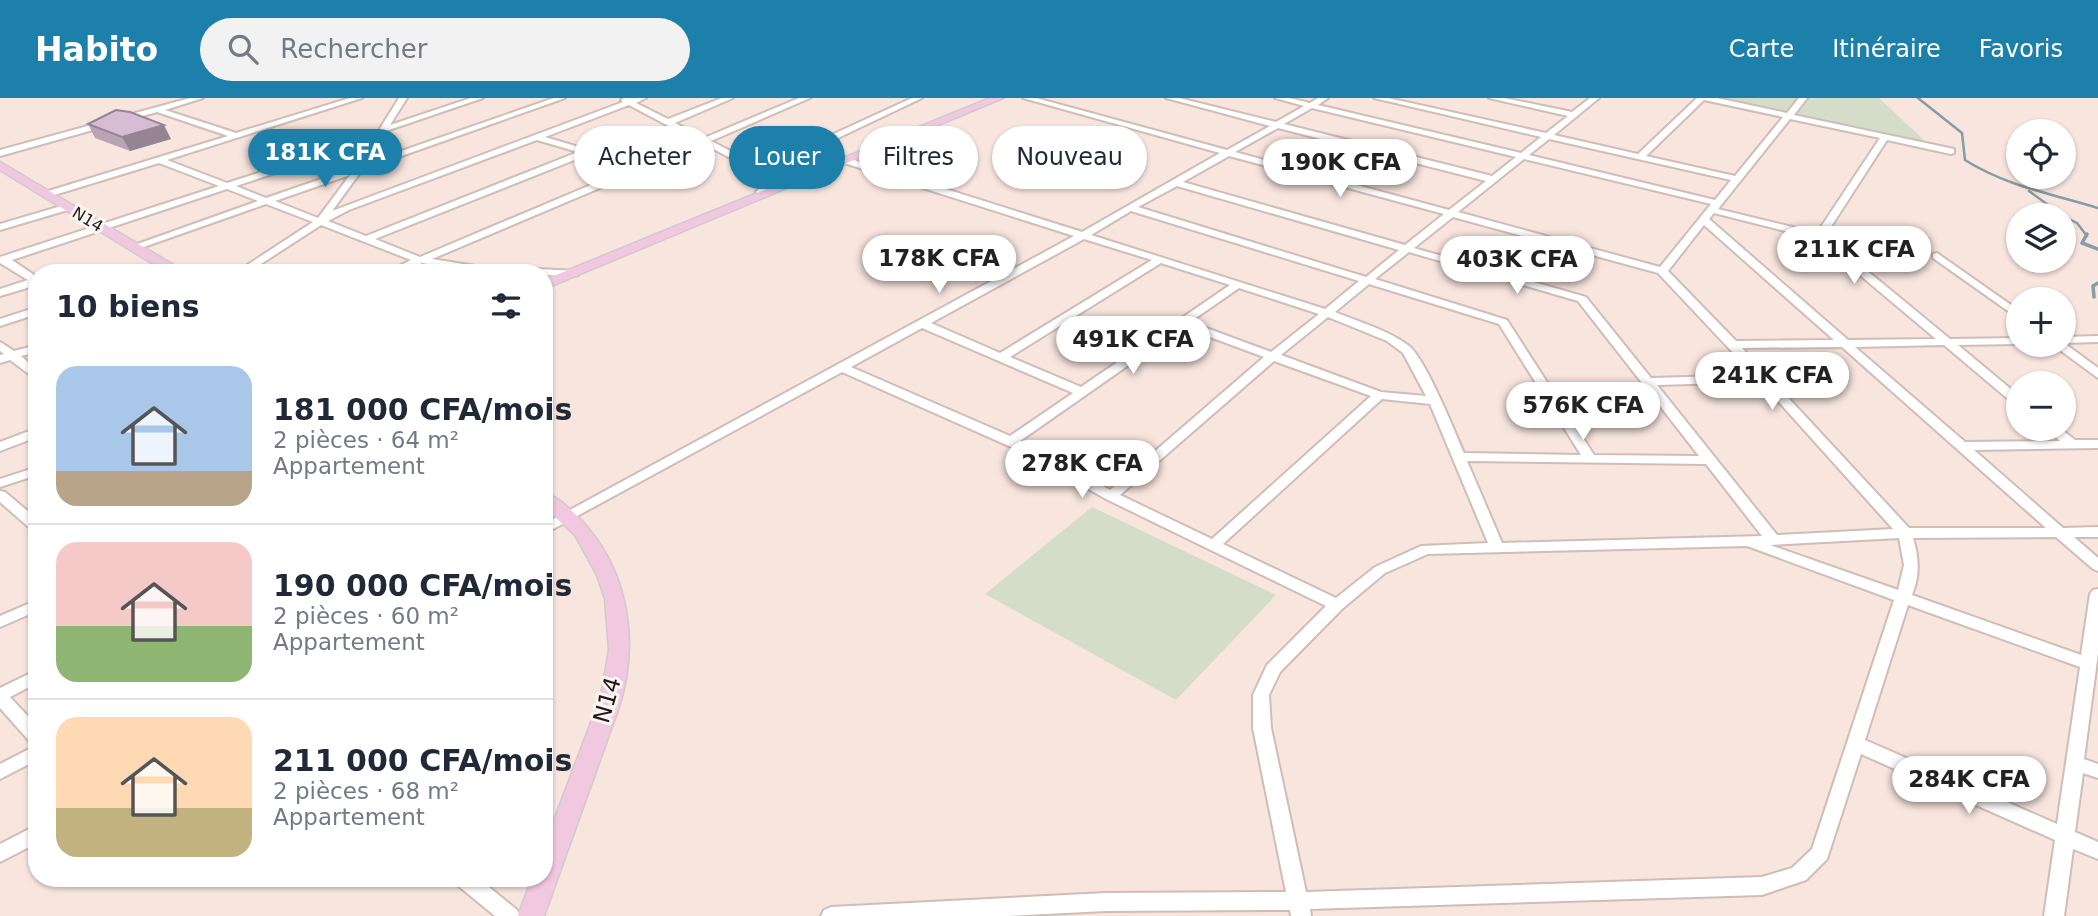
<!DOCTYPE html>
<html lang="fr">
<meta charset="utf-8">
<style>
:root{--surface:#fff;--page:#f2f2f3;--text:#1f2937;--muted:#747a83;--line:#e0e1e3;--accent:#1d80ab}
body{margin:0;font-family:"DejaVu Sans",sans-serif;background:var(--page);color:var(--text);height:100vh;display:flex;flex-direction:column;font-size:26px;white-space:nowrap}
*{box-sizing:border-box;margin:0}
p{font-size:23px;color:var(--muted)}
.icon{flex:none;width:38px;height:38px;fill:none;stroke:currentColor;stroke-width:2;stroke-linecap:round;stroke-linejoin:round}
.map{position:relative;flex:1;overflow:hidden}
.panel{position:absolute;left:28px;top:166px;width:525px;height:623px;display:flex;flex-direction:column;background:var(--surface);border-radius:28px;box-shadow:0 2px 5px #0004}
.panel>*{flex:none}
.banner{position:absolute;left:574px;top:28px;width:665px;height:63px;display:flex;gap:14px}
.fabs{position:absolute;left:2006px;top:21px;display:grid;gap:14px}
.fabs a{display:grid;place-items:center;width:70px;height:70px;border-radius:50%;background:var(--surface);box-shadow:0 2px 5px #0004;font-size:35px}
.price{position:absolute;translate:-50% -60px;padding:0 16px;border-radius:24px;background:#fff;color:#222;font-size:23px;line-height:46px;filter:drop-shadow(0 2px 4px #0008)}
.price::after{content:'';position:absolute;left:50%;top:42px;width:21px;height:16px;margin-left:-10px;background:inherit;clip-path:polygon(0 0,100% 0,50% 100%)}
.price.active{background:var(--accent);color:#fff}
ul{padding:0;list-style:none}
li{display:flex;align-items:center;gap:21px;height:175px;padding:0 28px}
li+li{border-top:2px solid var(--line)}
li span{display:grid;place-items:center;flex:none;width:196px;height:140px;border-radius:21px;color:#555}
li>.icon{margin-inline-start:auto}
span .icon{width:84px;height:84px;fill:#fffc;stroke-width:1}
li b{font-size:30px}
h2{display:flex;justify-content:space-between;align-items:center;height:84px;padding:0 28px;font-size:30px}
.pill{padding:0 24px;border-radius:32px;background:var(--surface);box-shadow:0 2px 5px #0004;font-size:24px;line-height:63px}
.pill.active{background:var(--accent);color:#fff}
header{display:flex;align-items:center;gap:42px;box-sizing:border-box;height:98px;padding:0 35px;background:var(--accent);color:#fff}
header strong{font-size:33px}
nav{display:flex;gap:38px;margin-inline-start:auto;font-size:24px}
.search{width:490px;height:63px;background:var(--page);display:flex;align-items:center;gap:18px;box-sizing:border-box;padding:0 24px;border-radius:38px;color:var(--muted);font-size:26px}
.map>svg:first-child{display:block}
</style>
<header>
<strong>Habito</strong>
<div class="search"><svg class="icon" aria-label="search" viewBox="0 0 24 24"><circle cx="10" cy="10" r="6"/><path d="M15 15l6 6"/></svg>Rechercher</div>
<nav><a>Carte</a><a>Itinéraire</a><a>Favoris</a></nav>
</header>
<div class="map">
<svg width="2098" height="818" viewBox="0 0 2098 818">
<rect width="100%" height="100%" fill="#f8e5de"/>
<path fill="#d4ddc9" d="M1701 0H1879L1926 44Z
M1092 409 1276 497 1176 602 985 496Z"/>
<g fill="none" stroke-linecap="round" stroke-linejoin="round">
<path stroke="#869ca6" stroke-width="2.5" d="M1918 0 1962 35 1965 62C2006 88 2052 96 2098 110
M2029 93 2062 117
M2063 118 2077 125 2087 138"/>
<path stroke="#869ca6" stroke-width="3.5" d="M2087 136 2082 145 2098 151
M2094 199 2093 188 2098 185"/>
<g stroke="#cfbdb6" stroke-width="4">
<path id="minor" d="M190 0H203L165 12 236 35 350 0H362L167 62 227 85 376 37 399 0H407L390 27 471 0H483L386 33 367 65 554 0H565L362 72 332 113 623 4 621 2 624 0H646L636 5 668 21 722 0H733L675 25 704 40 799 0H810L711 43 768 72 777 62 912 0H922L796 60 794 69 814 76V80L786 72V64L775 76 792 85V89H786L775 83 764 96H758L756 94 766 84V79L704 46 432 161 475 168 578 173V177L574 178 544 177V175L475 174 422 165 399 175H385L411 162 321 127 247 175H235L313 124 266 106 138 151 129 149 258 103 227 91 12 162 37 179V187L0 198V191L28 182 0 165V159L219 88 159 65 51 98H45V94L228 38 157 14 0 58V52ZM629 7 697 43 639 67 545 39ZM537 42 578 54 366 138 328 123 349 112ZM372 43 356 69 266 100 236 88ZM587 57 631 70 420 159 375 141ZM350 77 318 120 275 103Z
M1023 0H1036L1227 52 1270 28 1166 0H1179L1276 24 1304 8 1275 0H1289L1310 5 1318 0H1328L1318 7 1521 55 1541 39 1374 0H1388L1546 35 1568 18 1489 0H1504L1572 14 1590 0H1599L1554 37 1638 56 1697 0H1717L1787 15 1799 0H1807L1794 17 1954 51V55L1951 56 1887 42 1825 138 1950 241 2018 240V246L1958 247 2018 297V307L2014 306 1944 247 1855 249 1965 344 2060 343 2047 331H2061L2075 342H2098V350L1974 352 2063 430 2098 429V439H2074L2098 460V473L2093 471 2056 439 1913 440C1919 460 1920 477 1912 497L2081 557 2090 496 2093 492 2098 491V555L2084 661 2098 666V680L2083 675 2075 734 2098 744V761L2073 751 2064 818H2044L2055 742 1861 656 1827 761 1806 782 1762 797 1310 811 1311 818H1291L1290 812 1106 813 1007 818H821L824 812 831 809 1106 795 1286 794 1253 630V597L1267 567 1326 508 1106 401 1027 356 842 274 544 436V426L1074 138 838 63V59H844L1082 134 1220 55ZM1704 2 1783 19 1735 78 1646 58ZM1312 10 1516 59 1492 78 1284 26ZM1790 21 1880 40 1817 135 1718 111ZM1278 30 1486 83 1449 112 1235 54ZM1549 41 1731 82 1715 102 1529 57ZM1229 58 1444 116 1405 147 1183 84ZM1524 61 1711 106 1660 169 1458 114ZM1177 88 1399 152 1366 179 1138 109ZM1131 113 1359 183 1325 211 1091 137ZM1714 115 1817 141 1936 241 1848 242 1709 121ZM1453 119 1658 175 1754 277 1651 280 1586 199 1414 150ZM1704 127 1834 242 1736 243 1668 173ZM1084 141 1152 162 1000 255 931 225ZM1409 154 1578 203 1699 358 1594 357 1507 222 1375 181ZM1161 165 1230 187 1081 289 1010 259ZM1369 186 1499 226 1581 357 1464 355C1454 332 1426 262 1409 248 1388 232 1359 224 1335 214ZM1239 190 1319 216 1271 254 1190 224ZM1328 219 1387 243 1403 255 1426 298 1381 294 1281 257ZM1183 229 1264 259 1110 392 1020 343ZM922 230 1073 295 1010 338 851 269ZM1842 249 2046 430H1909L1742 250ZM1274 263 1371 298 1212 441 1120 397ZM1761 284 1893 431 1777 437 1657 287ZM1382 301 1430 306 1488 445 1421 448 1375 469 1336 500 1223 446ZM1467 363 1706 366 1762 438 1502 445ZM1899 440 1904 467 1898 492 1770 447ZM1747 448 1894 502 1812 751 1792 770 1762 779 1306 794 1271 630 1269 597 1280 574 1342 511 1385 475 1428 456ZM1908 507 2080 569 2057 726 1865 642Z
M68 106 73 109 71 111 0 132V126Z
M1937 155 2018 212V220L1933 160V156Z
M165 165 169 166V170L155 175H140Z
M37 209V216L0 228V221Z
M2098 238V244L2064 245 2098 270V280L2053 247H2063V239Z
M0 244 14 253 37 247V254L21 258 37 272V282L10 262 0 265V257L4 256 0 253Z
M37 330V339L0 353V344Z
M37 369V377L0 389V381Z
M0 393 5 394 37 421V433L32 432 0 404Z
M37 502V513L0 529V518Z
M37 572V585L10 599 37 628V647L31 645 0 610V590Z
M37 647V662L0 681V666Z
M37 727V745L0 764V746Z
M453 780H478L517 812 520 818H495L456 786Z"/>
</g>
<g stroke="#cecccc" stroke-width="3">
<path id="major" d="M990 0H1003L544 191V182Z
M0 64 182 172 183 175H168L0 72Z
M544 395C557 398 569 410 579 420 628 470 640 543 619 609L544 818H518L532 780H544V749L601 598 609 552 605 501 597 477 575 437 544 409Z"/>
</g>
<use href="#minor" fill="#fff" fill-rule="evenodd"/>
<use href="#major" fill="#f2c7e0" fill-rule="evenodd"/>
</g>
<path fill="#b9a3b5" d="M88 26 171 41 130 53 95 40Z"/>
<path fill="#968494" d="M164 27 171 41 130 53 122 39Z"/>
<path fill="#d7bdd3" stroke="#968494" stroke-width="2" d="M116 12 130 14 164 27 122 39 88 26Z"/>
<g text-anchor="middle" stroke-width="6" stroke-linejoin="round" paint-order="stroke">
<g font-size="16" fill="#1e1816" stroke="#fcf5f2">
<text transform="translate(88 121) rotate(31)" y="6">N14</text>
</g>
<g font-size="23" fill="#1e1816" stroke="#fcf5f2">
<text transform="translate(607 602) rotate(-74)" y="8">N14</text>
</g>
</g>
</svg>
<div class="fabs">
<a><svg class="icon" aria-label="locate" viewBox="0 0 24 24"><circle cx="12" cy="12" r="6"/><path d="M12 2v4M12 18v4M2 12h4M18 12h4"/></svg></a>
<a><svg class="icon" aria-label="layers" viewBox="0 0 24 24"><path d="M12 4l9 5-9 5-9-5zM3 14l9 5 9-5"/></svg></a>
<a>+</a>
<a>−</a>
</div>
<b class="price active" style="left:325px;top:91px">181K CFA</b>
<b class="price" style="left:1340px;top:101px">190K CFA</b>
<b class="price" style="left:1854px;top:188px">211K CFA</b>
<b class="price" style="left:939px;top:197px">178K CFA</b>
<b class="price" style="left:1517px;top:198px">403K CFA</b>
<b class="price" style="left:1133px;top:278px">491K CFA</b>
<b class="price" style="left:1772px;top:314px">241K CFA</b>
<b class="price" style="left:1583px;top:344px">576K CFA</b>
<b class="price" style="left:1082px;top:402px">278K CFA</b>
<b class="price" style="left:1969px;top:718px">284K CFA</b>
<div class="banner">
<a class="pill">Acheter</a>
<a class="pill active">Louer</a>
<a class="pill">Filtres</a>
<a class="pill">Nouveau</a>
</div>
<section class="panel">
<h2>10 biens<svg class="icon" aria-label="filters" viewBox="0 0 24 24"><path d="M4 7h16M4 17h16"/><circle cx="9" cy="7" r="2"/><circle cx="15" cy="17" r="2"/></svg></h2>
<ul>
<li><span style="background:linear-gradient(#a9c7e8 75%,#b9a48a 0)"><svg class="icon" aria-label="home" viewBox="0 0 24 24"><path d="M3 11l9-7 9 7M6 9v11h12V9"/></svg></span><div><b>181 000 CFA/mois</b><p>2 pièces · 64 m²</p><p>Appartement</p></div></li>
<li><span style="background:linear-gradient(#f6c9c9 60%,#8fb573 0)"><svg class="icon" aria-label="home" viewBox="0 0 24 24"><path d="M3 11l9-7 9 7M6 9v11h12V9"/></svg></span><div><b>190 000 CFA/mois</b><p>2 pièces · 60 m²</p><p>Appartement</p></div></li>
<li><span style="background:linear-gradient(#ffd9b3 65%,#c2b280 0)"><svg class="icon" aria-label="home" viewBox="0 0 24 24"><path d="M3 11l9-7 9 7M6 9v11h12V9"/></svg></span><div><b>211 000 CFA/mois</b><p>2 pièces · 68 m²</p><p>Appartement</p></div></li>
</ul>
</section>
</div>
